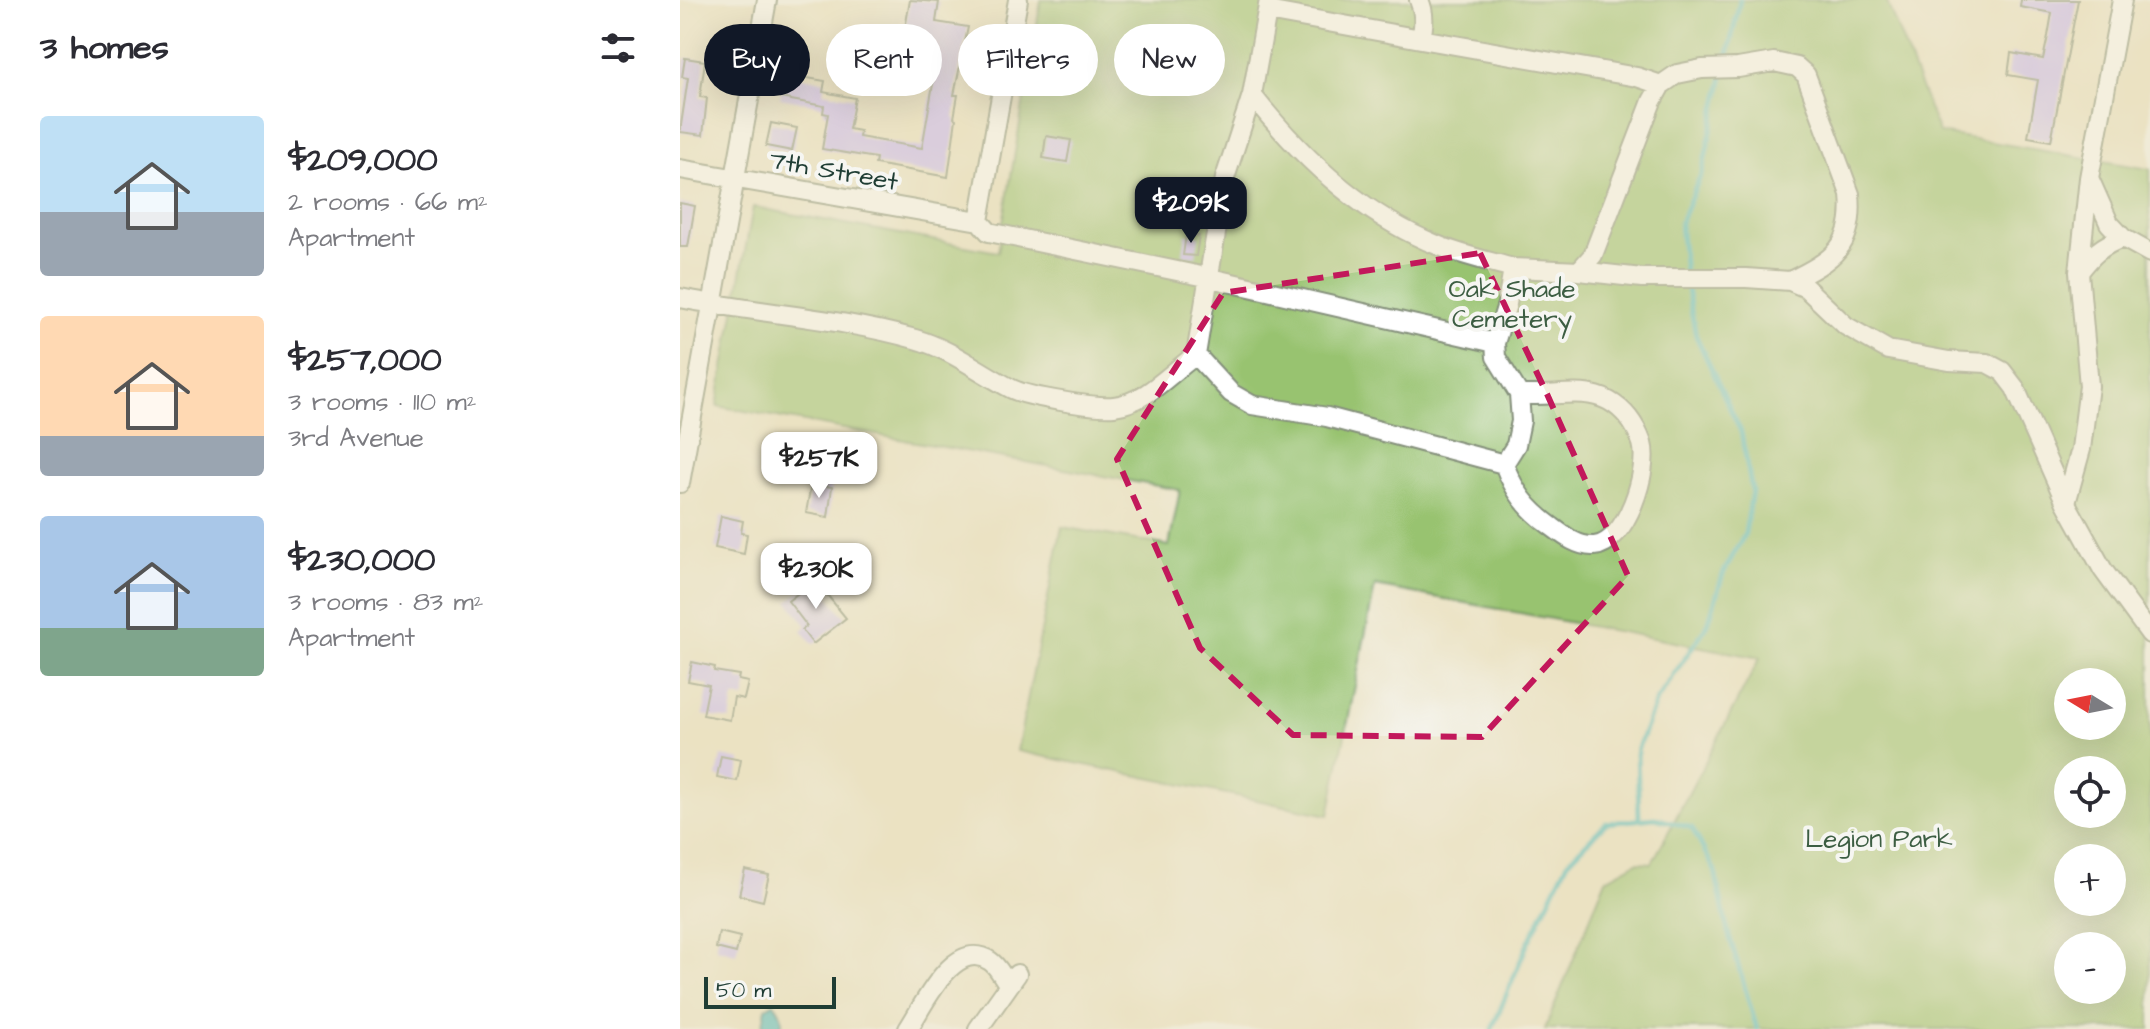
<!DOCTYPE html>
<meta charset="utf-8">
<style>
:root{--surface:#fff;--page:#f2f2f3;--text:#2b2b33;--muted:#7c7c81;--accent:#111827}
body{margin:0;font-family:"Architects Daughter",sans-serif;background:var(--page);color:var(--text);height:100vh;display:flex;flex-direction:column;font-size:30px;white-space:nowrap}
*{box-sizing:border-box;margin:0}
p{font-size:26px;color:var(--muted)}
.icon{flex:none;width:44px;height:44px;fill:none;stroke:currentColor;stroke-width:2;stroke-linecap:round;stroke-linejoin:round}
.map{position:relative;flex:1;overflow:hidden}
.sheet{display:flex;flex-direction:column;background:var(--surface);width:680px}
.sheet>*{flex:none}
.top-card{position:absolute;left:24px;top:24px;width:760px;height:72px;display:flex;gap:16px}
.needle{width:52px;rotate:280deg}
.tools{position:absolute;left:1374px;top:668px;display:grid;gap:16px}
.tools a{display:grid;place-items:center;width:72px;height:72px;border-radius:50%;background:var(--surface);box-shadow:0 8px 32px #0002;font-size:40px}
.scale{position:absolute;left:24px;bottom:20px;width:132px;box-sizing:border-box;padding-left:8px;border:4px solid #1f3d34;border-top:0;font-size:22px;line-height:28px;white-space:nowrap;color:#1f3d34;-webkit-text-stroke:6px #f6f6f2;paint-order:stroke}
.price{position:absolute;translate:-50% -68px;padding:0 18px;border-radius:16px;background:#fff;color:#222;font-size:26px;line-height:52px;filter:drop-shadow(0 2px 4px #0008)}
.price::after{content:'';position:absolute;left:50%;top:48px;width:24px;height:18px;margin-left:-12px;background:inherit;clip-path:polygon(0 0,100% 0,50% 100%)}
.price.active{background:var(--accent);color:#fff}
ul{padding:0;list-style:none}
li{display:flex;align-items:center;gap:24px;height:200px;padding:0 40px}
li span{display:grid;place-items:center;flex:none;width:224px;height:160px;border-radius:8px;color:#555}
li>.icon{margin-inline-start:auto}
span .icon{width:96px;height:96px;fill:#fffc;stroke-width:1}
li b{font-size:34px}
h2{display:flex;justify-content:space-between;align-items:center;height:96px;padding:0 40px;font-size:34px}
.pill{padding:0 28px;border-radius:36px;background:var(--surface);box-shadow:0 8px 32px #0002;font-size:28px;line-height:72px}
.pill.active{background:var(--accent);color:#fff}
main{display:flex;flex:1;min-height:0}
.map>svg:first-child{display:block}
</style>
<main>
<section class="sheet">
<h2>3 homes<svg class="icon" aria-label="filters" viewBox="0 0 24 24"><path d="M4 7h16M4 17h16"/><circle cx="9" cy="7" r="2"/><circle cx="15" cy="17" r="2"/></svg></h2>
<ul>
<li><span style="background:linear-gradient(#bfe0f5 60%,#9aa5b1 0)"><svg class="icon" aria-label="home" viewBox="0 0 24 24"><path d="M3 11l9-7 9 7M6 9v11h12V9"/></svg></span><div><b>$209,000</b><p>2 rooms · 66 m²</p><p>Apartment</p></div></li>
<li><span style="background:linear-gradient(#ffd9b3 75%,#9aa5b1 0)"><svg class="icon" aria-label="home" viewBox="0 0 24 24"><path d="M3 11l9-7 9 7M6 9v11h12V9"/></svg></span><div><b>$257,000</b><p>3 rooms · 110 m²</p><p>3rd Avenue</p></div></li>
<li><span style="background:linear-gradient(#a9c7e8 70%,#7fa58c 0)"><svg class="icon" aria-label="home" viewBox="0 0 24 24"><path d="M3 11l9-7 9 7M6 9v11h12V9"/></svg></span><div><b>$230,000</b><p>3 rooms · 83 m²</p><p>Apartment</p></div></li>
</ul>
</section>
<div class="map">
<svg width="1470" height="1029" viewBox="0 0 1470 1029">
<rect width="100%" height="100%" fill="#f6f6f2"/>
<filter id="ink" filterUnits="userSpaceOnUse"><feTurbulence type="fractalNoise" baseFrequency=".0125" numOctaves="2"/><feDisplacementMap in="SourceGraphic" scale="16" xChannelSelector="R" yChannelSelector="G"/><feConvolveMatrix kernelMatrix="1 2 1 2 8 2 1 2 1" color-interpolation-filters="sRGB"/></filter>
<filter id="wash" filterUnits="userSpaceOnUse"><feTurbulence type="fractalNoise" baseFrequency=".006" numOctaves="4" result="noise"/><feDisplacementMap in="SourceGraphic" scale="32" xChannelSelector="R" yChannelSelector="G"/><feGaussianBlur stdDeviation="1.8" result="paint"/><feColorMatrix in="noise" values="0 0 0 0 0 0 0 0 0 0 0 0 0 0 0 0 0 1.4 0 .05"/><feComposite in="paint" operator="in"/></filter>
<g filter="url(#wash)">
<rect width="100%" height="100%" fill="#ebe2c2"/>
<path fill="#98c370" stroke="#5c8052" stroke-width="2" fill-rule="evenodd" d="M361 0H1206L1259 133 1470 169V1029H865L926 879 957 862 972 863 1080 658 695 586 649 815 337 751 382 527 489 546 500 490 37 406 73 207 318 252ZM1388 682H1432V726H1388ZM1388 770H1432V814H1388ZM1388 858H1432V902H1388ZM1388 946H1432V990H1388Z"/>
<path fill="#49b9c0" stroke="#347b7a" stroke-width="2" d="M94 1003C101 1011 104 1019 101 1029H82L86 1008Z"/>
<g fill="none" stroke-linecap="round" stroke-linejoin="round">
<path stroke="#49b9c0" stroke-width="5" d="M1005 274 1000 223 1022 172 1060 0
M959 819 957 750 976 701 1028 624 1043 574 1065 533 1072 491 1061 432 1016 336 1006 284
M812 1029 847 945 888 862 926 823 975 818 1012 828 1035 871 1047 928 1077 1029"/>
</g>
<g id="blocks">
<path fill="#c5b4fa" d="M230 0 259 2 256 22 288 27 274 95H278L274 118 276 119 268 177 195 164 196 158 142 149 148 114 143 113 144 106 100 98 104 74 145 81 143 92 175 98 169 129 180 131 179 137 242 148 257 61 216 55 218 39 223 40Z
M1341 0H1398L1371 141 1348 137 1358 80 1328 75 1331 53 1363 59 1368 36 1372 13 1340 7Z
M5 58 25 61 20 97 27 98 23 135 0 132 8 78 2 77Z
M91 123 117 128 112 151 86 146Z
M366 136 391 140 387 162 363 158Z
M0 203 15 206 8 247H0Z
M506 234 519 236 516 256 503 255Z
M154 449 170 451 166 474 150 472Z
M131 484 152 487 148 517 126 513Z
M41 516 63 521 61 533 67 534 64 554 35 548Z
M135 580 166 618 133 644 122 630 127 626 108 601Z
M12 662 35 667 34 671 59 675 58 680 68 682 64 699 54 697 50 720 23 715 29 685 8 681Z
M41 756 61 760 57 781 37 777Z
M65 870 89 875 83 901 59 895Z
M39 932 60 937 56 953 36 948Z"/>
</g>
</g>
<g filter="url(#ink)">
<use href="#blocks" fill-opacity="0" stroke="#85907b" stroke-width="2"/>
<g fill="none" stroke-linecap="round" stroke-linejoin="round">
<g stroke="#85907b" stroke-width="22">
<path id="minor" d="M739 0C745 13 744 25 741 39L957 77 981 85
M1442 0 1409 178 1429 223 1443 238 1470 253
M587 11 741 39
M572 95C621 157 682 215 757 245 781 255 808 261 833 268L827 304 815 343 816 357 839 394 841 421 836 445 824 464
M0 169 299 221
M299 221 309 232 526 277 815 343
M299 221 338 0
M833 268 899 271
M1399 272C1412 255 1422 245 1443 238
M1110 281C1153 260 1175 246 1170 194L1126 75 1117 67 1094 62 1058 68 1022 69 997 74 981 85 972 101 913 255 899 271 962 278H1066L1110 281 1126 288 1166 326 1208 350 1269 361 1307 363 1322 371 1335 388 1386 503 1423 570 1470 634
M0 298C76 313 161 318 235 339 271 349 299 372 332 389 348 397 416 408 434 406 467 402 490 373 516 355L545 178 572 95 589 0
M516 355 551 393 572 405 647 417 824 464C834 491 847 509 871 526 883 535 898 547 914 546 946 544 970 470 962 443 956 426 945 410 929 401 902 386 868 399 839 394
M0 483 87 0
M1386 503 1401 449 1409 386 1399 272 1409 178
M228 1029C244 1005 274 937 310 961 319 967 322 977 329 985
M298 1029 337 974"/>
</g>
<use href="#minor" stroke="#fff" stroke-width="18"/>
</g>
</g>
<path d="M0 0H1470V1029H0ZM800 253 867 394 948 576 802 737 613 735 520 648 437 459 543 293Z" fill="#ebe2c2" fill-opacity=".55" fill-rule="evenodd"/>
<path fill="none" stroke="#c2185b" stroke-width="6" stroke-dasharray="16 10" stroke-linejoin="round" d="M800 253 867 394 948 576 802 737 613 735 520 648 437 459 543 293Z"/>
<g text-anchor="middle" stroke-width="8" stroke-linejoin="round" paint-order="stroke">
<g font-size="26" fill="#1f3d34" stroke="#f6f6f2">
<text transform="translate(154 170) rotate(10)" y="9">7th Street</text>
</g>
<g font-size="26" fill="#3d5e43" stroke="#f6f6f2">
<text x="832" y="297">Oak Shade<tspan x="832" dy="30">Cemetery</tspan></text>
<text x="1199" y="847">Legion Park</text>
</g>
</g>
</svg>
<div class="tools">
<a><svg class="needle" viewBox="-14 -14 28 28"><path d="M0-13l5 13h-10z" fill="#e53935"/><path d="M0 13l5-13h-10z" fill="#7c7c81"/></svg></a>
<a><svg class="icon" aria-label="locate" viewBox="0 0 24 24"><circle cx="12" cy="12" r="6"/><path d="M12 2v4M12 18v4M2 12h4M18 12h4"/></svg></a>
<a>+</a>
<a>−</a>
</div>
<div class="scale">50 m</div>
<b class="price active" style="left:511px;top:245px">$209K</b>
<b class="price" style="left:139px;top:500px">$257K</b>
<b class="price" style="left:136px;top:611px">$230K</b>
<div class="top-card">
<a class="pill active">Buy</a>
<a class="pill">Rent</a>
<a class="pill">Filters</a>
<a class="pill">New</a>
</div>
</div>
</main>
